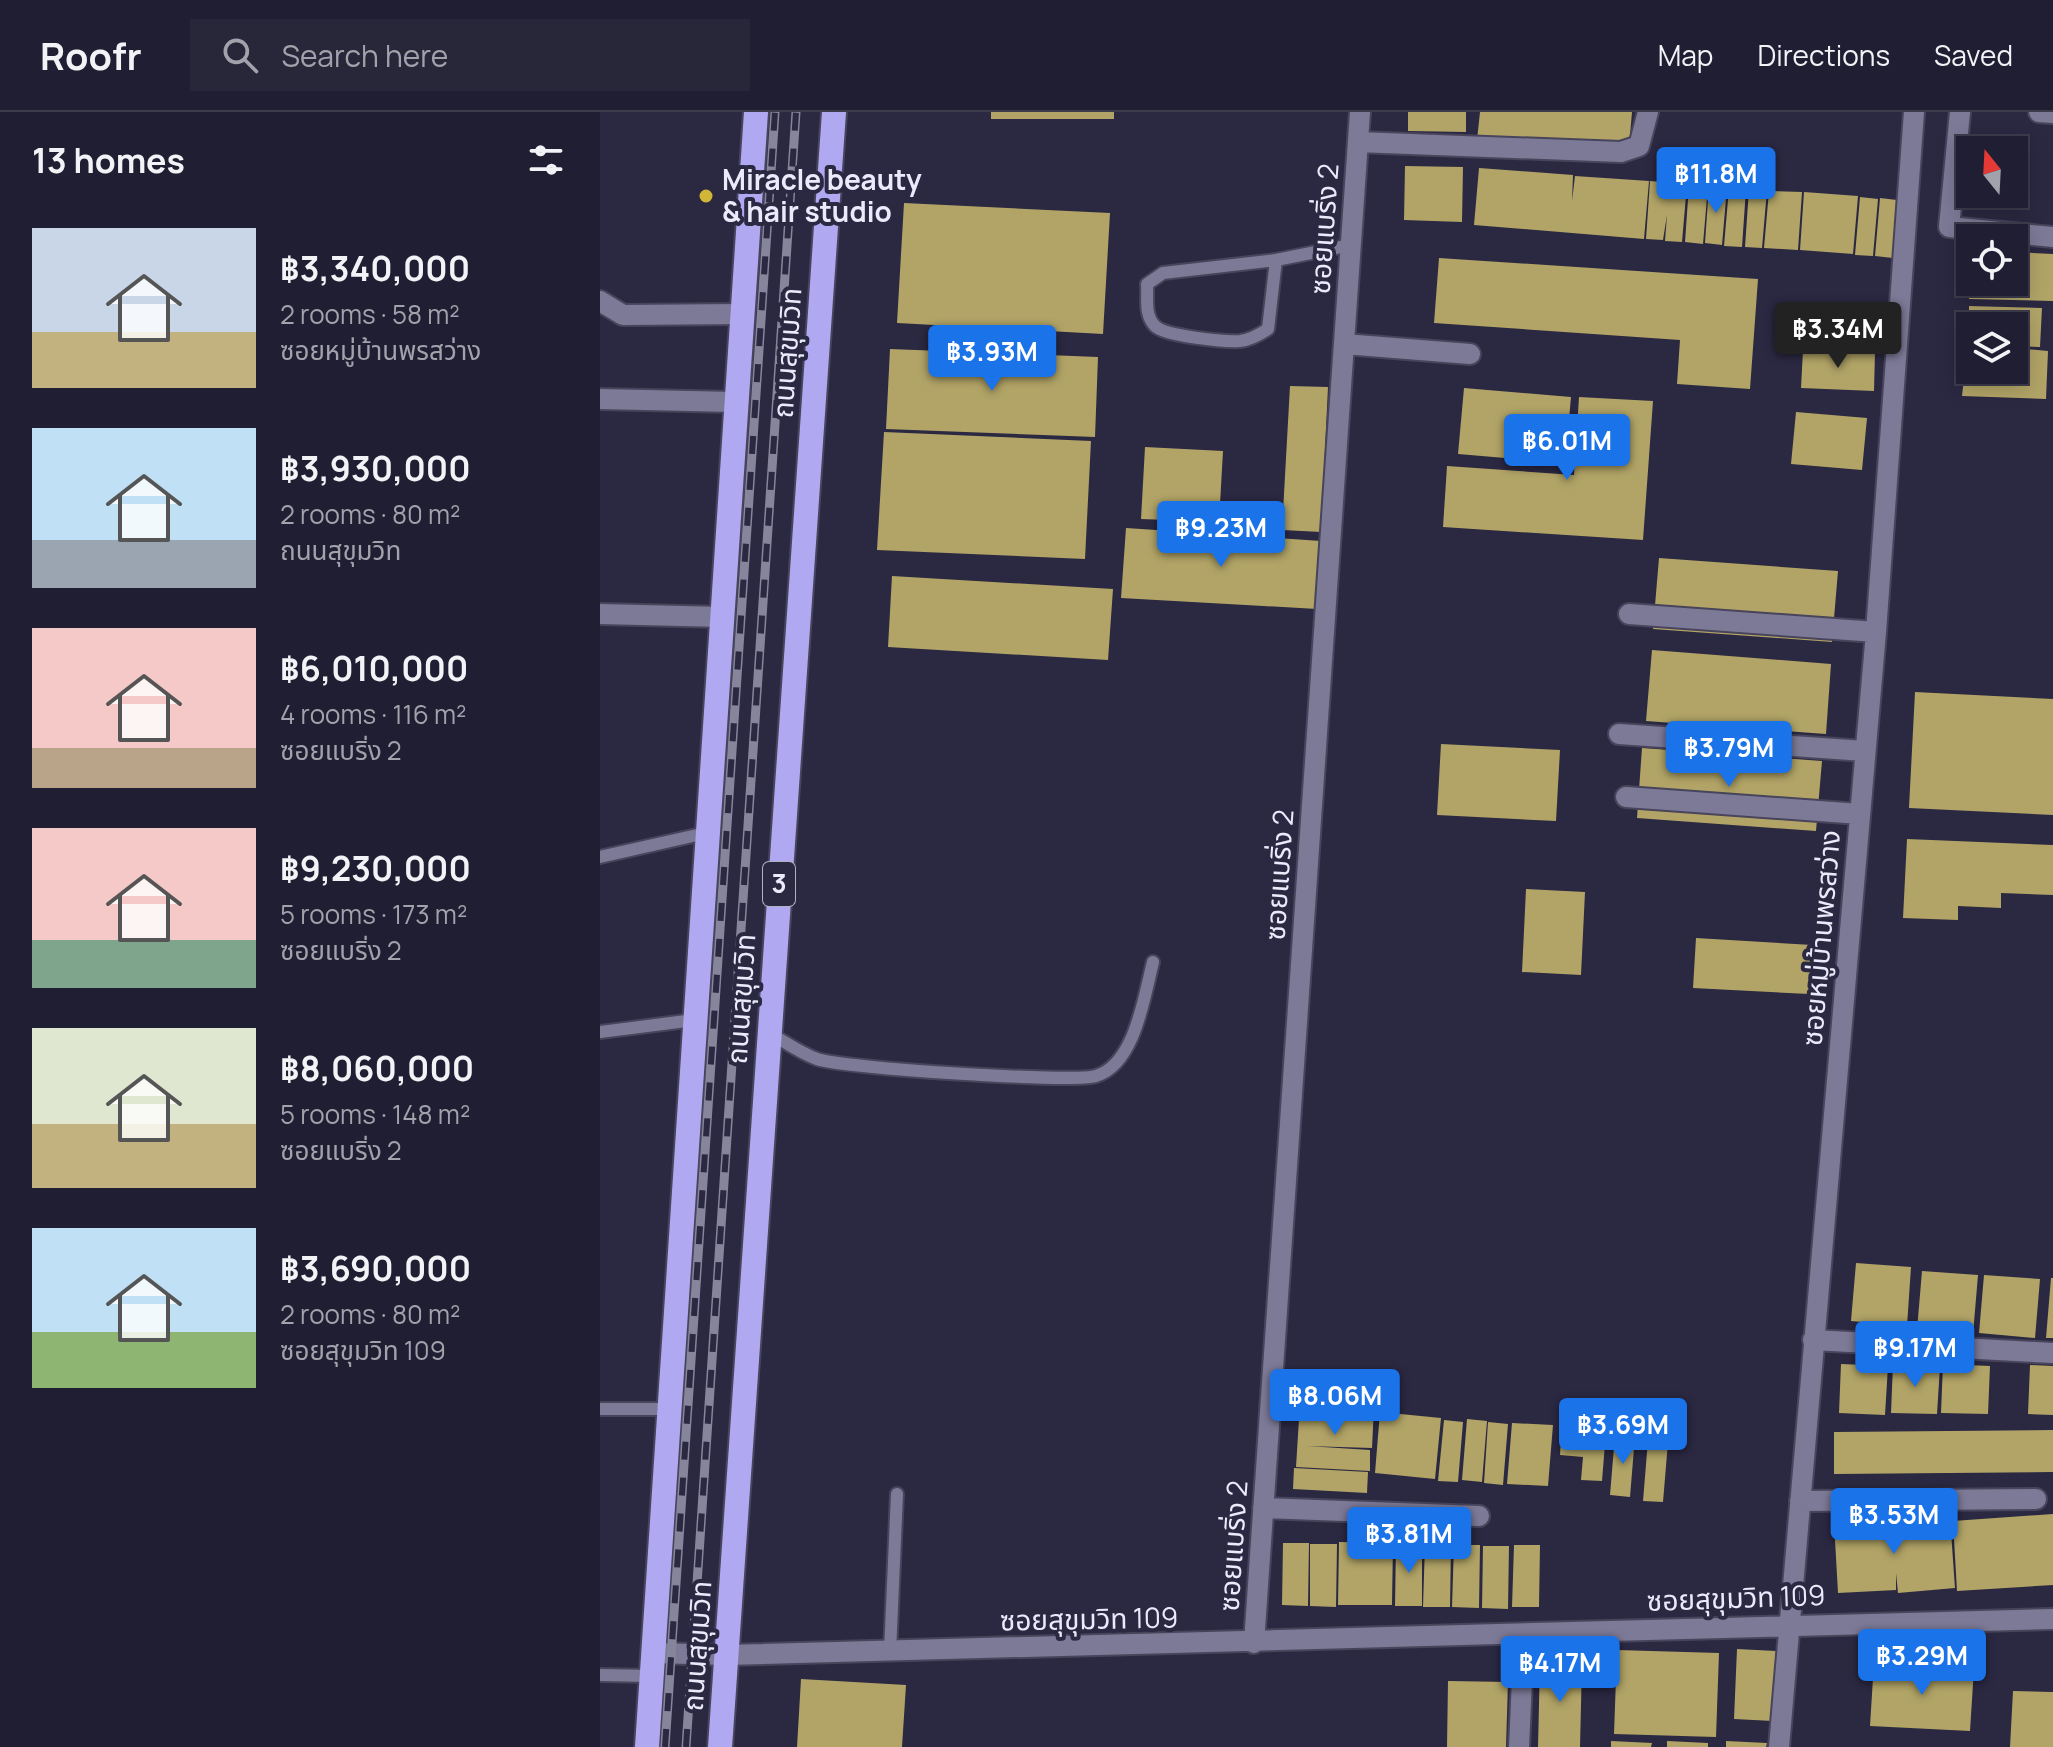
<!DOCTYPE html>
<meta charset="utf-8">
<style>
:root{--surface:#201e32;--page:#28273a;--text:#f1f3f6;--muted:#a2a2ac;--line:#3d3c4d;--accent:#1a73e8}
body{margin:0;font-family:Manrope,"Noto Sans Thai",sans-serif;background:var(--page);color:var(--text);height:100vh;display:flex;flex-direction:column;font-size:30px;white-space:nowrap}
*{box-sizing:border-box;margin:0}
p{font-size:26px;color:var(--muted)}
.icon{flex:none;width:44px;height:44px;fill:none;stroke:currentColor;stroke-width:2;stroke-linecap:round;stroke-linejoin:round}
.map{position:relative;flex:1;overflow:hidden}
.panel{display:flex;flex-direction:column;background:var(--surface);width:600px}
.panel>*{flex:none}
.needle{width:52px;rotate:342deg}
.fabs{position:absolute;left:1356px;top:24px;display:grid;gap:16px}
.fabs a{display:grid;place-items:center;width:72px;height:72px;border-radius:0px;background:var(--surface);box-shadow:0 4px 20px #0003,0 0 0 2px var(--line);font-size:40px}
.price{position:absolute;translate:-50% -68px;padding:0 18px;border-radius:8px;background:var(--accent);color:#fff;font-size:26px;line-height:52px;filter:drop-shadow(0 2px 4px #0008)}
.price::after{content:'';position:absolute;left:50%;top:48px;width:24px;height:18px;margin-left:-12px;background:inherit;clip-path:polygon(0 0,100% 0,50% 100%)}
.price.on{background:#222;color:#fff}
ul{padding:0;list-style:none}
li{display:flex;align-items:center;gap:24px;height:200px;padding:0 32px}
li span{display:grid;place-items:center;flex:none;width:224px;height:160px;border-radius:0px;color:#555}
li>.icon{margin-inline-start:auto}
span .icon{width:96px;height:96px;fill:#fffc;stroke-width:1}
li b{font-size:34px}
h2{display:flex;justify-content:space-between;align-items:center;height:96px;padding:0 32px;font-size:34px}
header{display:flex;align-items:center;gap:48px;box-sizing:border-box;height:112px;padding:0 40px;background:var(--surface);border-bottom:2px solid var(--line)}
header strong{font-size:38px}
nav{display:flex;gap:44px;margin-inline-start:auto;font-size:28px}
.search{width:560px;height:72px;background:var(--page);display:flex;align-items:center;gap:20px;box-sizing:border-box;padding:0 28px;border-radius:0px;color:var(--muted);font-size:30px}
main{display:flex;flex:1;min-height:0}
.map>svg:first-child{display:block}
</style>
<header>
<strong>Roofr</strong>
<div class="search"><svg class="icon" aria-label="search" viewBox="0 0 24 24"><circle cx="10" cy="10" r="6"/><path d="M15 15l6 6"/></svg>Search here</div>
<nav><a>Map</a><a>Directions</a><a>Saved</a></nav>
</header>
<main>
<section class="panel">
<h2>13 homes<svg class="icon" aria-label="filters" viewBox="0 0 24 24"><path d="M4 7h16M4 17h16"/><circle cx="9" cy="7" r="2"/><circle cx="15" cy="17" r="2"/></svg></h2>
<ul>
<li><span style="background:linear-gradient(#c9d6e8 65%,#c2b280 0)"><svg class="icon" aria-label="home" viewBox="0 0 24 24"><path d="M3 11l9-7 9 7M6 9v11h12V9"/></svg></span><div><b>฿3,340,000</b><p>2 rooms · 58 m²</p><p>ซอยหมู่บ้านพรสว่าง</p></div></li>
<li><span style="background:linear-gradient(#bfe0f5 70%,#9aa5b1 0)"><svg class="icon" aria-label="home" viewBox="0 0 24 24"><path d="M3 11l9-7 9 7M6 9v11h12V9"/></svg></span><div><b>฿3,930,000</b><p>2 rooms · 80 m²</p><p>ถนนสุขุมวิท</p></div></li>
<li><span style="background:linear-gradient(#f6c9c9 75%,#b9a48a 0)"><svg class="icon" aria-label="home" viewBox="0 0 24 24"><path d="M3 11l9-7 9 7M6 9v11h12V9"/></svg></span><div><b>฿6,010,000</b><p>4 rooms · 116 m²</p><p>ซอยแบริ่ง 2</p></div></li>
<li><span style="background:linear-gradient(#f6c9c9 70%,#7fa58c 0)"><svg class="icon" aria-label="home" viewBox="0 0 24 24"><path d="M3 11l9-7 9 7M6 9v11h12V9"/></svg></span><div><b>฿9,230,000</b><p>5 rooms · 173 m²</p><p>ซอยแบริ่ง 2</p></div></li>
<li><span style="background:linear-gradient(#dfe7d0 60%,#c2b280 0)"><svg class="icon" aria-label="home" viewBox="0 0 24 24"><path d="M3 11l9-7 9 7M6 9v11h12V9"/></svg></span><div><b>฿8,060,000</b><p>5 rooms · 148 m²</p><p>ซอยแบริ่ง 2</p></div></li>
<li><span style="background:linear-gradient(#bfe0f5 65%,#8fb573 0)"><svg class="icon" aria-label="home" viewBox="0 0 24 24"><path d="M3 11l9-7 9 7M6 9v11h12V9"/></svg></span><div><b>฿3,690,000</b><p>2 rooms · 80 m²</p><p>ซอยสุขุมวิท 109</p></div></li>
</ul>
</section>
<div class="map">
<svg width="1453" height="1635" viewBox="0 0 1453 1635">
<rect width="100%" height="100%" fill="#2b2842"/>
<path fill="#b2a467" d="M391 0H514V7H391Z
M808 0H866V20L808 19Z
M880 0H1032L1029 35 877 28Z
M805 54 863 55 862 110 804 108Z
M879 56 973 63 972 89 975 64 1049 69 1044 127 874 113Z
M1050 69 1087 72 1082 130 1065 129 1067 103 1063 128 1046 127Z
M1089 73 1108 74 1103 132 1085 130Z
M1109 74 1127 75 1122 133 1105 131Z
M1129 76 1146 77 1142 135 1124 134Z
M1149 77 1167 78 1162 136 1145 135Z
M1169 79 1202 80 1198 138 1164 136Z
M1204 80 1258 84 1253 142 1200 138Z
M1260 85 1278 87 1273 144 1255 143Z
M1280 86 1297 88 1293 146 1275 144Z
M304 91 510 101 503 222 297 211Z
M1414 140 1453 142V189L1369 187 1370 170H1414Z
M839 146 1158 167 1150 277 1077 272 1080 228 834 211Z
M1369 194 1442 196 1440 235 1414 234V214H1369Z
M1368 231 1370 258H1414V236L1448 239 1446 287 1362 284Z
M290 237 498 245 495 325 286 317Z
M1203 238 1275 240 1274 279 1201 276Z
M690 274 728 275 721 420 682 418Z
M864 276 971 285 965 351 858 342Z
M979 285 1053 289 1043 428 843 415 847 354 974 363Z
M1196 300 1267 306 1262 358 1191 352Z
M284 320 491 329 485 447 277 438Z
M545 335 623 339 619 410 541 407Z
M526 416 721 429 717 497 521 486Z
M1059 446 1238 459 1232 530 1053 517Z
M292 464 513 477 508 548 288 535Z
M1052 538 1231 552 1226 622 1046 609Z
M1315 580 1453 587V703L1309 696Z
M841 632 960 638 956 709 837 703Z
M1042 636 1222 649 1216 719 1037 706Z
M1307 727 1453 733V783L1401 781V796L1358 794V808L1303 806Z
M926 777 985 780 981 863 922 860Z
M1096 826 1212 833 1209 882 1093 876Z
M1256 1151 1311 1155 1307 1214 1251 1209Z
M1322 1159 1378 1163 1373 1222 1317 1218Z
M1384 1163 1440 1167 1435 1226 1379 1221Z
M1451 1166H1453V1226H1446Z
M1241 1252 1288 1254 1285 1303 1239 1301Z
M1293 1252 1340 1254 1337 1302 1291 1301Z
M1343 1252 1390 1254 1388 1302 1341 1301Z
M1430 1253 1453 1254V1303L1428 1302Z
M700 1291 774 1295 772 1336 707 1334 770 1338V1359L696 1355Z
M780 1300 841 1306 835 1367 775 1361Z
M867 1307 887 1309 882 1370 862 1368Z
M844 1308 863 1310 858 1370 838 1369Z
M888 1310 908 1312 903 1373 884 1371Z
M912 1311 953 1313 948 1374 907 1372Z
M962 1315 1006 1319 1002 1369 981 1368 983 1345 960 1343Z
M1453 1318V1360L1234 1362V1320Z
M1015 1323 1035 1324 1030 1385 1010 1383Z
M1048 1328 1068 1330 1063 1390 1043 1389Z
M694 1356 768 1360 767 1381 693 1377Z
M1453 1402V1473L1357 1479 1353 1409Z
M1350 1406 1355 1476 1298 1481 1296 1461V1478L1238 1481 1234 1410Z
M739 1430 793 1431 792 1493H738Z
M683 1431H709L708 1494 682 1493Z
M796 1431 822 1432V1494H795Z
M710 1432H737L736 1495 710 1494Z
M825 1432H851L850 1495H823Z
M854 1433H880L879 1496 852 1495Z
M914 1433H940L939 1495H912Z
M883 1434H909L908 1497 882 1496Z
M1137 1537 1176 1539 1173 1609 1134 1607Z
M1017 1538 1119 1541 1116 1625 1014 1622Z
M940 1549 982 1550 980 1635H938Z
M1274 1550 1374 1556 1370 1619 1270 1614Z
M201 1567 306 1573 302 1635H197Z
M848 1569 908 1570 906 1635H847Z
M1413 1579 1453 1580V1635H1410Z
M1011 1629 1052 1631 1051 1635H1011Z
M1067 1629 1108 1631V1635H1067Z
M1126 1629 1167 1631 1166 1635H1126Z"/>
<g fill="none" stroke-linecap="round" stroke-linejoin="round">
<g stroke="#48445b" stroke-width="16">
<path id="lane" d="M676 148 668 217C659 223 650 228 640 229 623 230 565 224 555 214 544 203 548 186 547 172L563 161 676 148 751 133
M0 745 106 721
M0 920 94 908
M169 921C184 929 200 941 217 947 242 956 472 971 496 964 535 952 544 885 553 850
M0 1297H69
M290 1540 297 1382
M0 1563 52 1564"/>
</g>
<g stroke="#48445b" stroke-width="24">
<path id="street" d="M1360 0 1349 115 1453 125
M1439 0 1453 1
M758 30 1021 40 1039 34 1048 0
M0 189 23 203 141 202
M744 232 870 242
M0 287 135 290
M0 502 123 505
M1029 502 1276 520
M1019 622 1265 639
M1026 685 1260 702
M1213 1228 1453 1241
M1200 1389 1436 1387
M663 1396 879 1404
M654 1531 760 0
M54 1541 127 1543 1453 1507
M919 1635 924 1522
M1179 1635 1276 520 1314 0"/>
</g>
<g stroke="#48445b" stroke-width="28">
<path id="highway" d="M47 1635 156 0
M120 1635 234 0"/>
</g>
<use href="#lane" stroke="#7d7a98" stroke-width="12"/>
<use href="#street" stroke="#7d7a98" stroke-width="20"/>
<use href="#highway" stroke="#b1a8f2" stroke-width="24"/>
<g stroke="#87859b" stroke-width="9">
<path id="rail" d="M65 1635 175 0
M86 1635 196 0"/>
</g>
<use href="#rail" stroke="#2b2842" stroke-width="6" stroke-dasharray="18" stroke-linecap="butt"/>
</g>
<circle fill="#d1b736" stroke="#2b2842" stroke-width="3" cx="106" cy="84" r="8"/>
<g text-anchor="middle" stroke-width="8" stroke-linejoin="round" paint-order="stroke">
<rect fill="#2b2842" stroke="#b1b0c4" stroke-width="2" x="163" y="750" width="32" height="44" rx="6"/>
<g font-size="26" font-weight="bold" fill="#ebeafb">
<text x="179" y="781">3</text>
</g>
<g font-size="28" font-weight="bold" fill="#ebeafb" stroke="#2b2842" text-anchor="start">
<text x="122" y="78">Miracle beauty<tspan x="122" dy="32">&amp; hair studio</tspan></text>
</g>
<g font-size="28" fill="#ebeafb" stroke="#2b2842">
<text transform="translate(724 117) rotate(-86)" y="10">ซอยแบริ่ง 2</text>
<text transform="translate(187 241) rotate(-86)" y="10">ถนนสุขุมวิท</text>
<text transform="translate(679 763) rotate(-86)" y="10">ซอยแบริ่ง 2</text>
<text transform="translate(1221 826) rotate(-85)" y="10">ซอยหมู่บ้านพรสว่าง</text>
<text transform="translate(141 887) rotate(-86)" y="10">ถนนสุขุมวิท</text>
<text transform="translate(633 1434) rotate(-86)" y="10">ซอยแบริ่ง 2</text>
<text transform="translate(1136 1486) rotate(-2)" y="10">ซอยสุขุมวิท 109</text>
<text transform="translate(489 1507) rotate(-1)" y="10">ซอยสุขุมวิท 109</text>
<text transform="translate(97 1534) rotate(-86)" y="10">ถนนสุขุมวิท</text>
</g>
</g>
</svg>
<div class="fabs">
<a><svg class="needle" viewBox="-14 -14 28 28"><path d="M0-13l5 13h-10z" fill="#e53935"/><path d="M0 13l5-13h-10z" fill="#a2a2ac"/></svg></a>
<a><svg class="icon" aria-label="locate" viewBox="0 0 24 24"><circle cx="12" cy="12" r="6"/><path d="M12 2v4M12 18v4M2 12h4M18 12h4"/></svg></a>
<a><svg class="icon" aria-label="layers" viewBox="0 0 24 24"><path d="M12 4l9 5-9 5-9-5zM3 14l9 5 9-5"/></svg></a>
</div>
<b class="price" style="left:1116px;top:103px">฿11.8M</b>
<b class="price on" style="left:1238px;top:258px">฿3.34M</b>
<b class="price" style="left:392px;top:281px">฿3.93M</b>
<b class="price" style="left:967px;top:370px">฿6.01M</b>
<b class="price" style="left:621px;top:457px">฿9.23M</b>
<b class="price" style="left:1129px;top:677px">฿3.79M</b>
<b class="price" style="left:1315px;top:1277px">฿9.17M</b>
<b class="price" style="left:735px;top:1325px">฿8.06M</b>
<b class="price" style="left:1023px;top:1354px">฿3.69M</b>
<b class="price" style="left:1294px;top:1444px">฿3.53M</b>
<b class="price" style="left:809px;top:1463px">฿3.81M</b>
<b class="price" style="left:1322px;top:1585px">฿3.29M</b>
<b class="price" style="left:960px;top:1592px">฿4.17M</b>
</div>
</main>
